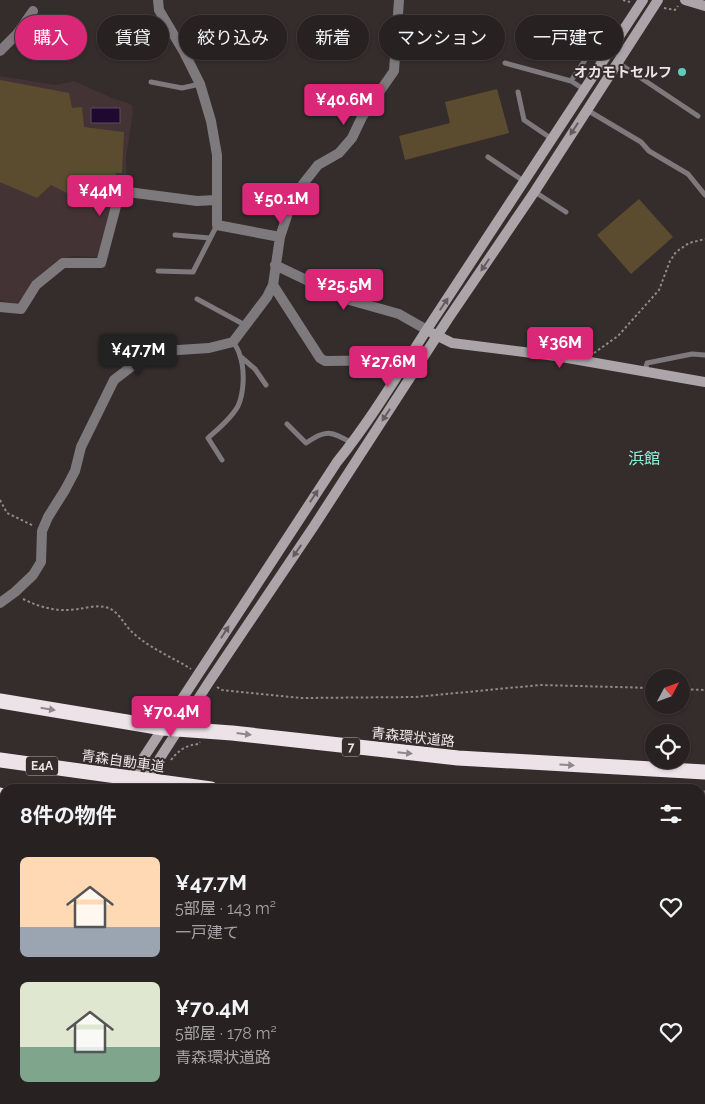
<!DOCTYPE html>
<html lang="ja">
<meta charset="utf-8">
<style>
:root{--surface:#282121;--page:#30292a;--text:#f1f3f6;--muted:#a5a3a5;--line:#443e3f;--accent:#db2777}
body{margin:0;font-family:Raleway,"Noto Sans JP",sans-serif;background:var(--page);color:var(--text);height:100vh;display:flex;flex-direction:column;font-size:19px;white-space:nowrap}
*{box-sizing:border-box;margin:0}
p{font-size:16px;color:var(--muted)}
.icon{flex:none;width:28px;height:28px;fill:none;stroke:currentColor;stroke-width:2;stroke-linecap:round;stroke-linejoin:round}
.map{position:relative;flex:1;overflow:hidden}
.details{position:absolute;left:0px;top:784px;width:705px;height:321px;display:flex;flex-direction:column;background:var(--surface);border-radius:15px 15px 0 0;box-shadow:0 1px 4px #0004,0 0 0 1px var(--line)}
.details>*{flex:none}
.hud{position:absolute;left:15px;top:15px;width:675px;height:45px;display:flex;gap:10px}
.needle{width:32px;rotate:49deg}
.fabs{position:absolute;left:645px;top:669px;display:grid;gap:10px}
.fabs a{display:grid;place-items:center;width:45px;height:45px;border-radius:50%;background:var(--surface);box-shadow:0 1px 4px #0004,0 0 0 1px var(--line);font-size:25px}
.price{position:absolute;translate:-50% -42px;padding:0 11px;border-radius:5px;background:var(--accent);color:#fff;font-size:16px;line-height:32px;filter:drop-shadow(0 1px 2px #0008)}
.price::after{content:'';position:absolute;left:50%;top:30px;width:15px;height:11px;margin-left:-8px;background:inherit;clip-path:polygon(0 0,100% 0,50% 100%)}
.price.active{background:#222;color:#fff}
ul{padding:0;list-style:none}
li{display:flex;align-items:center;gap:15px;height:125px;padding:0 20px}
li span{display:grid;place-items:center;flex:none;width:140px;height:100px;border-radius:8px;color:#555}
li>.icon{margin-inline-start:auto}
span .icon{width:60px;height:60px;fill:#fffc;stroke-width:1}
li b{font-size:21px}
h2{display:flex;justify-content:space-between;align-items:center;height:60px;padding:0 20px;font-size:21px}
.tag{padding:0 18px;border-radius:22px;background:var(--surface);box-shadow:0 1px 4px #0004,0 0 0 1px var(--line);font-size:18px;line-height:45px}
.tag.active{background:var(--accent);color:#fff}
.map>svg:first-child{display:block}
</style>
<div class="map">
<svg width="705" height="1104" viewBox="0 0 705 1104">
<rect width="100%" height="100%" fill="#352c2c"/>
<path fill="#433334" d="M0 76 56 85 74 81 112 98 128 103 132 106 133 112 126 158 127 185H116L98 257 74 256 64 258 55 262 37 278 20 305 0 300Z"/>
<path fill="#5c4c2f" d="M0 80 69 93 72 108 82 107 84 127 124 132 122 173H116L103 211 51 185 37 198 0 182Z
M497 89 509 133 405 160 399 136 450 123 445 102Z
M639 199 673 237 631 274 597 235Z"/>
<path fill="#20092f" stroke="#5d4b66" d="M91 108H120V123H91Z"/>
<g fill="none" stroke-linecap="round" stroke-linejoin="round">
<path stroke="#918989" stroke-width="2" stroke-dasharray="2.5 2.5" stroke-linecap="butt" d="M623 0 630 2
M664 8 675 10 678 6
M594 353 618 336 659 290 670 261 676 252 689 243 705 239
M0 500 7 513 34 526
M23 599C41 608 58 612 78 609 86 608 96 605 105 607 119 610 123 624 132 632 149 648 172 657 191 669
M217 687 222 690 302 698 415 697 540 685 654 688
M681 689 705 690
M171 760C179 750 186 745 199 744L200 742"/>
<path stroke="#7e797c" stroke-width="5" d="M102 44 138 52 149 34 168 27
M617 62 698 116
M505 63 571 81 585 90
M571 81 589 54 602 63
M151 82 182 88 200 84
M518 92 524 120 552 139
M587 110 641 142 649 151 688 174 705 195
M488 157 525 182
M535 192 566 212
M175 235 210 238
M158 271 193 272 217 225
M197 299 245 325
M241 357 255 369 266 385
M645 371 647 363 692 354 705 355
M287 424 306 443C326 429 331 431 352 443
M222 460 208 438C218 429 231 419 238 406 244 393 245 370 240 356 239 351 236 346 233 342
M700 794 705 793
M0 825 5 826"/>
<path stroke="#7e797c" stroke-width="10" d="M0 51 17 34 33 11
M280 237 289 210 303 184 318 165 339 153 352 138 362 117 394 71 399 0
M275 265 346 299 399 314 427 330
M273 285 320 358 325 361 415 360
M0 307 21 309 36 285 63 263H101L120 191 197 201 216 200
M0 603 15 592 33 575 41 562 42 531 48 517 65 490 75 471 81 447 114 380 136 363 163 351 209 348 233 342 267 297 273 285 280 237 217 225V155L211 121 200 84 184 52 159 10 158 0"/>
<path stroke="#aba4a8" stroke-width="10" d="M685 0 705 6
M432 333 452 343 556 356 705 382
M123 789 337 462C374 416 404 364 437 314 505 209 575 105 643 0
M140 789 209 682 314 526 448 319 535 191 658 0
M0 980 5 972
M0 1005 5 997"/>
<path stroke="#ede2e8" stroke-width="15" d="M0 701 163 728 232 733 458 758 705 772
M0 760 211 789
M0 795 5 796
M700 823 705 824
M700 860 705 861"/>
</g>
<defs><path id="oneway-solid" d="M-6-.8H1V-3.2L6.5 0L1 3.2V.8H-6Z" transform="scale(1.25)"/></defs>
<g fill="#645c5e">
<use href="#oneway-solid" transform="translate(574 129) rotate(123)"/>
<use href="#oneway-solid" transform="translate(485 265) rotate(124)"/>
<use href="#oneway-solid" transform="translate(444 304) rotate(-56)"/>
<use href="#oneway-solid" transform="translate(386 415) rotate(123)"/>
<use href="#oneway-solid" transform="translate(314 496) rotate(-57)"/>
<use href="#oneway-solid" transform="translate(297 551) rotate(125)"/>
<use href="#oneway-solid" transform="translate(225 632) rotate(-57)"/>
</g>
<g fill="#91878a">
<use href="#oneway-solid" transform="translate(48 709) rotate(9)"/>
<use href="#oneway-solid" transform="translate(244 734) rotate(7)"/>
<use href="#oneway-solid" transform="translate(405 753) rotate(6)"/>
<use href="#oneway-solid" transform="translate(567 765) rotate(3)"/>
</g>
<circle fill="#5dceb9" stroke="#352c2c" stroke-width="2" cx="682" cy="72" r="5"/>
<g text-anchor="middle" stroke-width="4" stroke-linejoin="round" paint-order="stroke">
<g fill="#352c2c" stroke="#b5aeae" stroke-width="1">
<rect x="342" y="737.5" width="18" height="19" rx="4"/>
<rect x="26" y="756.5" width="32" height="19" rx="4"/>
</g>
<g font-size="12" font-weight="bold" fill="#ece5e5">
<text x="351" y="751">7</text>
<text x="42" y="770">E4A</text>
</g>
<g font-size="14" font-weight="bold" fill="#ece5e5" stroke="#352c2c" text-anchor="end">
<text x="672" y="77">オカモトセルフ</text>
</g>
<g font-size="14" fill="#ece5e5" stroke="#352c2c">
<text transform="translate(413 737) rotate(6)" y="5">青森環状道路</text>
<text transform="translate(123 761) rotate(8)" y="5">青森自動車道</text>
</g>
<g font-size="16" fill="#8bf0db" stroke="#352c2c">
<text x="644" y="464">浜館</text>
</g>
</g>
</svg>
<div class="fabs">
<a><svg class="needle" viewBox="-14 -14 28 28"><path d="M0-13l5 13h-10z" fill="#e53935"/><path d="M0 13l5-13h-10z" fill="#a5a3a5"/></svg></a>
<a><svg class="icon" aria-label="locate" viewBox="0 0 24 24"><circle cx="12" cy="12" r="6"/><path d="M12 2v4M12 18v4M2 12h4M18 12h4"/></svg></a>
</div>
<b class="price" style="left:344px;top:126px">¥40.6M</b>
<b class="price" style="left:100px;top:217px">¥44M</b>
<b class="price" style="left:281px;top:225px">¥50.1M</b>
<b class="price" style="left:344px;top:311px">¥25.5M</b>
<b class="price" style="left:560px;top:369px">¥36M</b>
<b class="price active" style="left:138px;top:376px">¥47.7M</b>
<b class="price" style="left:388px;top:388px">¥27.6M</b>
<b class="price" style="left:171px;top:738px">¥70.4M</b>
<div class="hud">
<a class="tag active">購入</a>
<a class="tag">賃貸</a>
<a class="tag">絞り込み</a>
<a class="tag">新着</a>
<a class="tag">マンション</a>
<a class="tag">一戸建て</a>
</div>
<section class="details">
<h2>8件の物件<svg class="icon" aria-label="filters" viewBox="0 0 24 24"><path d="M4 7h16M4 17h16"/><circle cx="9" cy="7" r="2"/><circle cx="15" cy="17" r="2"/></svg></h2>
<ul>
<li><span style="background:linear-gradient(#ffd9b3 70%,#9aa5b1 0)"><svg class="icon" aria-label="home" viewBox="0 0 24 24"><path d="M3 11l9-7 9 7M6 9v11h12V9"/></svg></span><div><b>¥47.7M</b><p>5部屋 · 143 m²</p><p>一戸建て</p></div><svg class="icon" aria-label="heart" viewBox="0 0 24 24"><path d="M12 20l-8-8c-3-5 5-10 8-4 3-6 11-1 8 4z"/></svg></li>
<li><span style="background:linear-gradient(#dfe7d0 65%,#7fa58c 0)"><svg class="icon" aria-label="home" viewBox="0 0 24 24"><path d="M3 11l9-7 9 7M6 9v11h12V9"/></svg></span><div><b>¥70.4M</b><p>5部屋 · 178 m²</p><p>青森環状道路</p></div><svg class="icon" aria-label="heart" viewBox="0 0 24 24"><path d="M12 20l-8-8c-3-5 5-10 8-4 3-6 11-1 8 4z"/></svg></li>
</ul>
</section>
</div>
